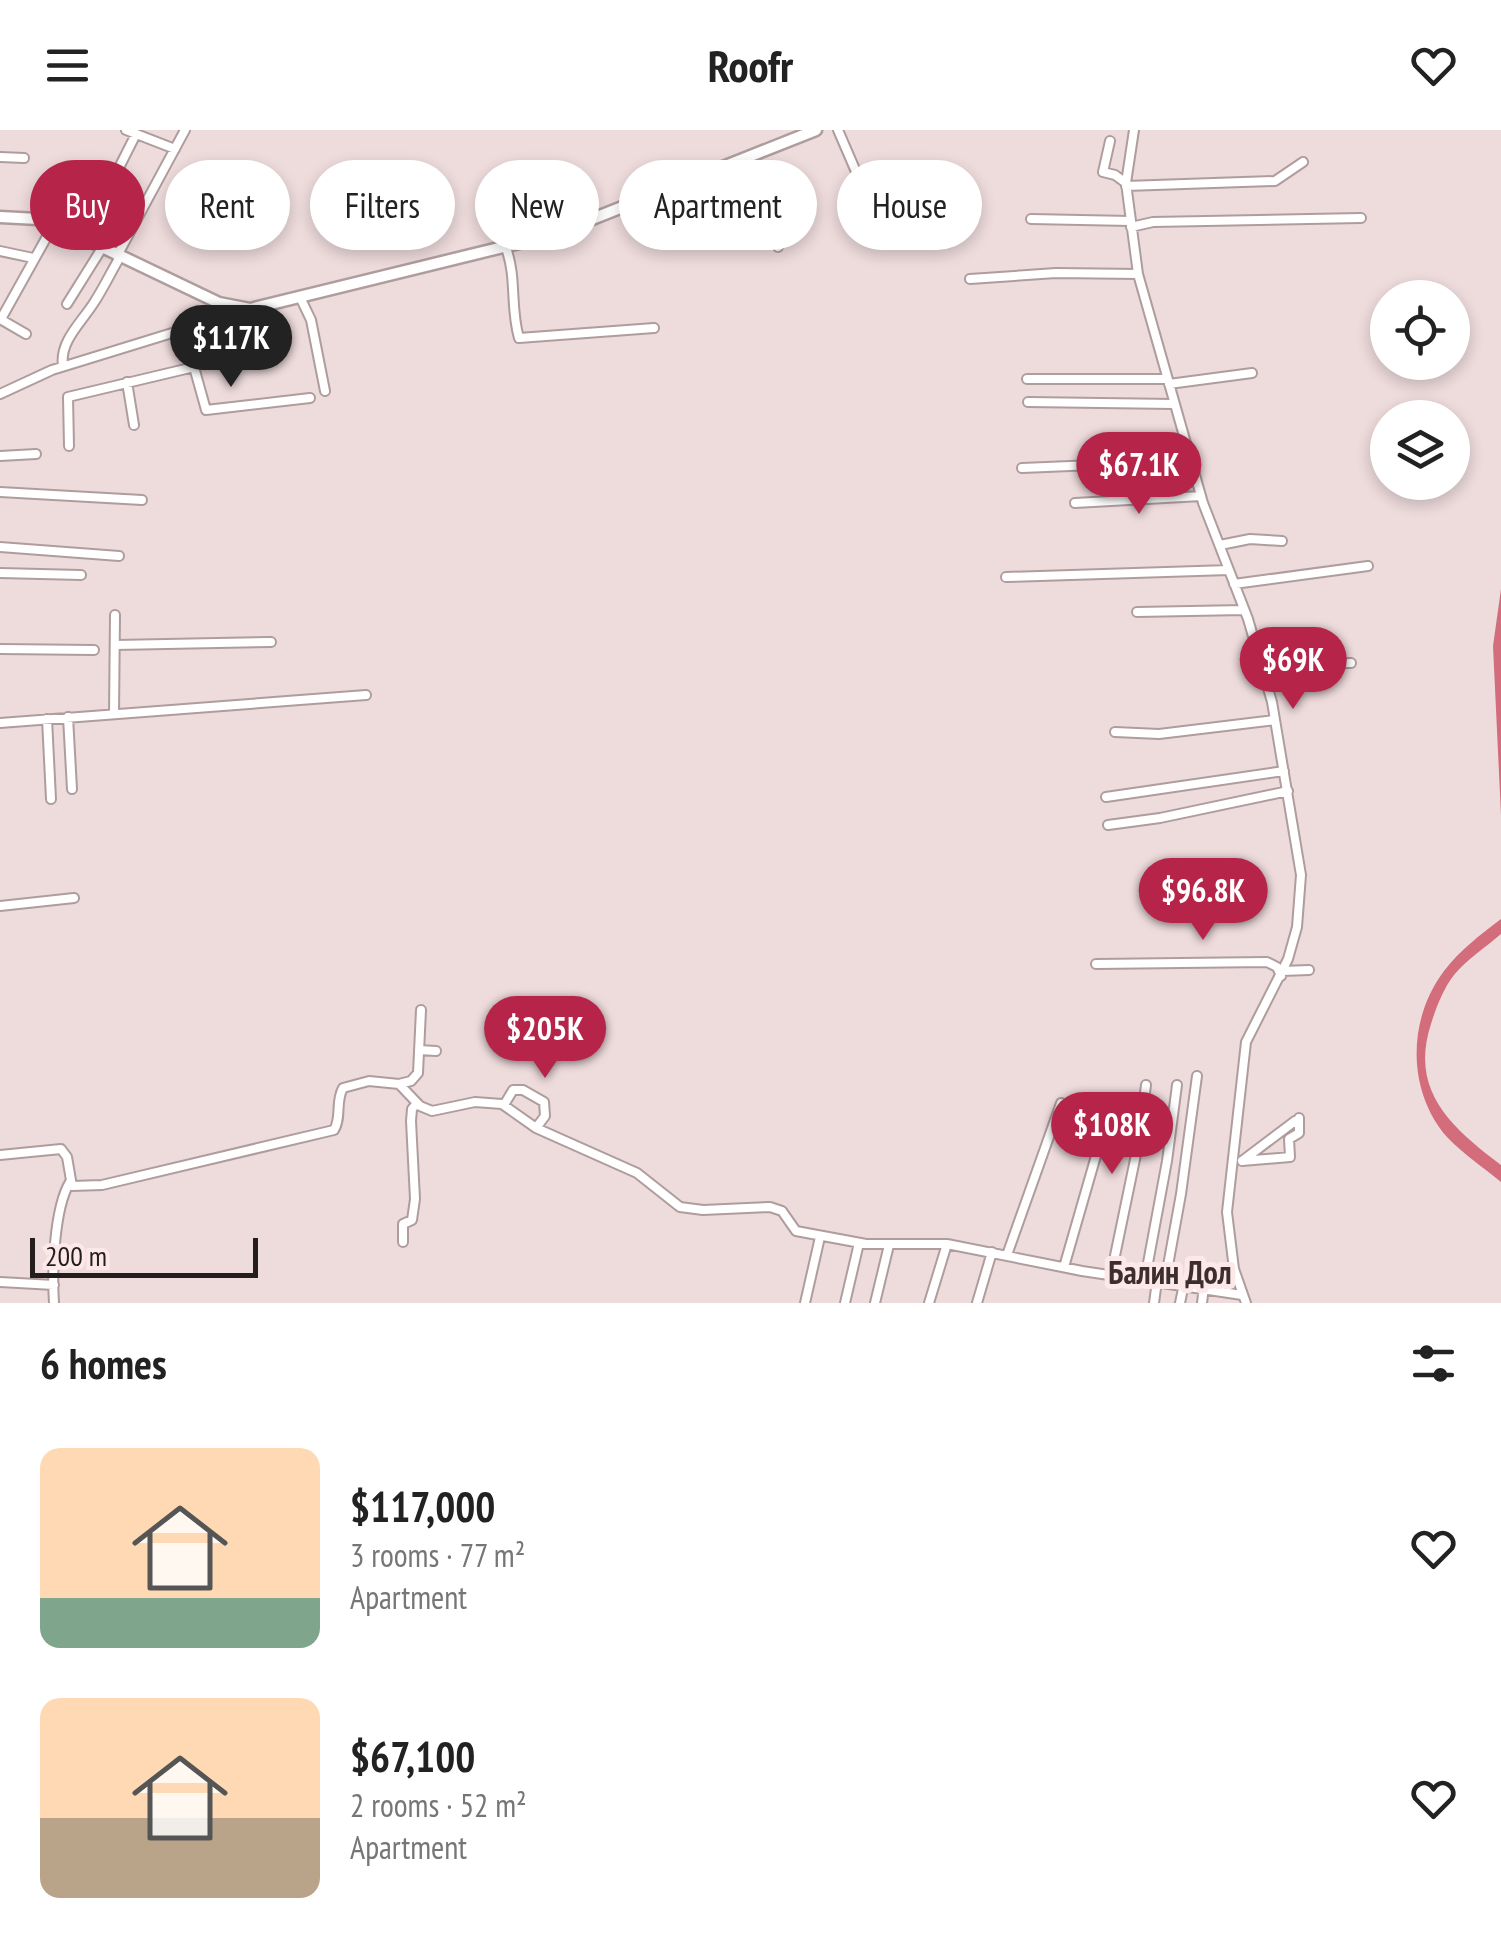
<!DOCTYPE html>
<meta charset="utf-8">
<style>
:root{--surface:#fff;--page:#f6f6f6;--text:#222;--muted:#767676;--accent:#b62549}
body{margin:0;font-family:"PT Sans Narrow",sans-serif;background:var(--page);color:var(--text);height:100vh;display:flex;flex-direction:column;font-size:38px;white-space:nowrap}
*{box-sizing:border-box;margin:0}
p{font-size:32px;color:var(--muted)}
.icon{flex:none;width:55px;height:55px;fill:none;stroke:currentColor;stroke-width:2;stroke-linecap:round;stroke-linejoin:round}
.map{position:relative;height:1173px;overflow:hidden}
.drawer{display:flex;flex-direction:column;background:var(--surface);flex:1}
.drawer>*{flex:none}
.top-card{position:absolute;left:30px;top:30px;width:1000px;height:90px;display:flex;gap:20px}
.buttons{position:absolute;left:1370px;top:150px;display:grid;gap:20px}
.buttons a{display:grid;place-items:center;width:100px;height:100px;border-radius:50%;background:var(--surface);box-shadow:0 5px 15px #0003;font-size:50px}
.scale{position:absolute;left:30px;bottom:25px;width:228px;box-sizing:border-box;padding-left:10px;border:5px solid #241d1e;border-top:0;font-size:28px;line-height:35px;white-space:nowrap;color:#241d1e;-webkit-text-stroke:8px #fce8e9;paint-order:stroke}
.price{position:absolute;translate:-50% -85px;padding:0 22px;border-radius:35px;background:var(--accent);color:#fff;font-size:32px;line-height:65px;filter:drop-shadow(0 2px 5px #0008)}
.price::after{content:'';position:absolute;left:50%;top:60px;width:30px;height:22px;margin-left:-15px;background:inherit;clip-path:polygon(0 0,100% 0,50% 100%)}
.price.active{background:#222;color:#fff}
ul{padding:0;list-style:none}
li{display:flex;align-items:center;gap:30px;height:250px;padding:0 40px}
li span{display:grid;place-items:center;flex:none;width:280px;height:200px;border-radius:20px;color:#555}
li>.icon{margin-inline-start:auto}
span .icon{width:120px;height:120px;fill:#fffc;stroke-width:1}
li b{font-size:42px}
h2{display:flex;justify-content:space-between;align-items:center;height:120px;padding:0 40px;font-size:42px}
.pill{padding:0 35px;border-radius:45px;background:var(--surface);box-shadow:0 5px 15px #0003;font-size:35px;line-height:90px}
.pill.active{background:var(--accent);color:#fff}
header{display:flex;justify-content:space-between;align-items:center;height:130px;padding:0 40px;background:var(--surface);font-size:45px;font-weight:600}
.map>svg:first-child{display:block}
</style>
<header><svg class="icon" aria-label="menu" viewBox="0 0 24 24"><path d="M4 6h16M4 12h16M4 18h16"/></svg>Roofr<svg class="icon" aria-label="heart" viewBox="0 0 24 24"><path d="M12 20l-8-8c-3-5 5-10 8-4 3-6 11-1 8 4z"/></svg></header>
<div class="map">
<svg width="1501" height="1173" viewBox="0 0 1501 1173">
<rect width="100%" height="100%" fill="#eedbdc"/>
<path fill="#d46d7b" d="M1501 459V685L1493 516Z
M1501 789V804C1486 817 1467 829 1454 845 1443 859 1436 878 1431 894 1409 961 1452 998 1501 1035V1052C1483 1037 1463 1024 1447 1007 1407 961 1407 890 1444 841 1459 821 1481 804 1501 789Z"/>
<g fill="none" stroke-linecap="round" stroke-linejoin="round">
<g stroke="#af9d9e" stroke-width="12">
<path id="street" d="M126 0 175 19
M838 0 876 88
M1134 0 1126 53 1138 144 1203 373 1248 489 1272 572 1301 745 1297 797 1288 829 1246 912 1227 1082 1234 1139 1246 1173
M1110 11 1103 42 1115 45 1126 53
M0 27 24 28
M742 29 778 117
M1126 56 1275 51 1303 32
M1031 89 1130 91
M1131 97 1153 92 1361 88
M83 109 136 4
M506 118C517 148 510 178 519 208L654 198
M0 121 33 128
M117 126 185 0
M970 149 1056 143 1138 144
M300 167 311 190 325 261
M67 174 102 118
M0 189 26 204
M1 189 54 94
M193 197 194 237 206 280 310 268
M193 222 252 214
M63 236C59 211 83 191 95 171 104 157 111 142 120 127
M1027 249H1167
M127 252 134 295
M1169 254 1252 243
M0 264 52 240 250 179
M1028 272 1174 274
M69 316 68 267 194 237
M0 326 36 324
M1022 338 1191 331
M0 362 142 370
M1075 373 1201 366
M1220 415 1250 409 1282 411
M0 417 119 426
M0 443 81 445
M1006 447 1229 440
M1234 454 1368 436
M1137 482 1244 480
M115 515 271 512
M0 519 94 520
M1260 531 1282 529 1300 534 1351 533
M114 584 115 485
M68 587 72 659
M47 589 51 669
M0 593 366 565
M1115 602 1159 604 1275 590
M1106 667 1284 641
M1108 695 1160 688 1288 661
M0 776 74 768
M1096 834 1267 832 1277 837 1281 846
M1282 841 1309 840
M419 920 436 921
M399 954 411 951 418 943 421 880
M504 975 513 960H523L544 972 545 986 536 998
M0 1025 61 1019 67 1027 72 1056 102 1055 334 1000C342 987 335 972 343 958L369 951 399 954 420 976 432 981 475 972 502 974 536 998 637 1043 680 1077 703 1080 770 1077 782 1081 796 1101 866 1114H947L1082 1141 1242 1165
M1242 1031 1290 1027 1289 1009 1299 1003V988
M1242 1031 1295 991
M403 1112V1094L412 1090 415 1069 411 991 412 979 417 973
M1007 1125 1061 973
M1064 1137 1102 1005
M1111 1145 1138 1015 1146 955
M1145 1149 1167 1031 1177 955
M0 1152 54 1155
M1165 1152 1181 1064 1197 946
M54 1173C52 1142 54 1078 70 1052
M805 1173 820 1107
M845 1173 859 1113
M875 1173 889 1115
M929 1173 947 1114
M977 1173 992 1122
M1154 1173 1157 1151
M1180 1173 1184 1154
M1202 1173 1204 1157"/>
</g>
<g stroke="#af9d9e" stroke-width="15">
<path id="secondary" d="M0 87 38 89 54 94 219 173 250 179 552 105 816 0"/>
</g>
<use href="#street" stroke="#fff" stroke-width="8"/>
<use href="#secondary" stroke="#fff" stroke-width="10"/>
</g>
<g text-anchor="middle" stroke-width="10" stroke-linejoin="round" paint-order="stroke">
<g font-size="32" font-weight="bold" fill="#3c2e2f" stroke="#fce8e9">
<text x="1170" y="1154">Балин Дол</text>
</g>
</g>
</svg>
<div class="buttons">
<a><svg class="icon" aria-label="locate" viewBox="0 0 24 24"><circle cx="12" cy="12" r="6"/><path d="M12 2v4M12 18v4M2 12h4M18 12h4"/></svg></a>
<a><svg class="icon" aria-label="layers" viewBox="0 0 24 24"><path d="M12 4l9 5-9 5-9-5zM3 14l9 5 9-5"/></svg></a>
</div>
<div class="scale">200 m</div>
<b class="price active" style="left:231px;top:260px">$117K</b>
<b class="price" style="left:1139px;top:387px">$67.1K</b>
<b class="price" style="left:1293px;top:582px">$69K</b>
<b class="price" style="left:1203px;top:813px">$96.8K</b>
<b class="price" style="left:545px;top:951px">$205K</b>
<b class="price" style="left:1112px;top:1047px">$108K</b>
<div class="top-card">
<a class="pill active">Buy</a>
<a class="pill">Rent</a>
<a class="pill">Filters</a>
<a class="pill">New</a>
<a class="pill">Apartment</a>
<a class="pill">House</a>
</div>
</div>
<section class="drawer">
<h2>6 homes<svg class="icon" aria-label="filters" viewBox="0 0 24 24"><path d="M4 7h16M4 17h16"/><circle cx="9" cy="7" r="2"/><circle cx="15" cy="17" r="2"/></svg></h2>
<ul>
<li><span style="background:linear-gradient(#ffd9b3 75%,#7fa58c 0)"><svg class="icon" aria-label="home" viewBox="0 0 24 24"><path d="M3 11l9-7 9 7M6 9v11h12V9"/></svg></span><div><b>$117,000</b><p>3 rooms · 77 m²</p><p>Apartment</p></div><svg class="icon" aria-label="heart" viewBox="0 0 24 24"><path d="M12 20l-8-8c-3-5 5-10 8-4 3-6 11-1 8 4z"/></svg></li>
<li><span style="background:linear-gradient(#ffd9b3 60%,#b9a48a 0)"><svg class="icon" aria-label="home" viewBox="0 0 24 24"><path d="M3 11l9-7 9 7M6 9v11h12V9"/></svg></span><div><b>$67,100</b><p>2 rooms · 52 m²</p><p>Apartment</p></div><svg class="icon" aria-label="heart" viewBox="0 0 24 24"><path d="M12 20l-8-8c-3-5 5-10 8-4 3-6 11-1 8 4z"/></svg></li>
</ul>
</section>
